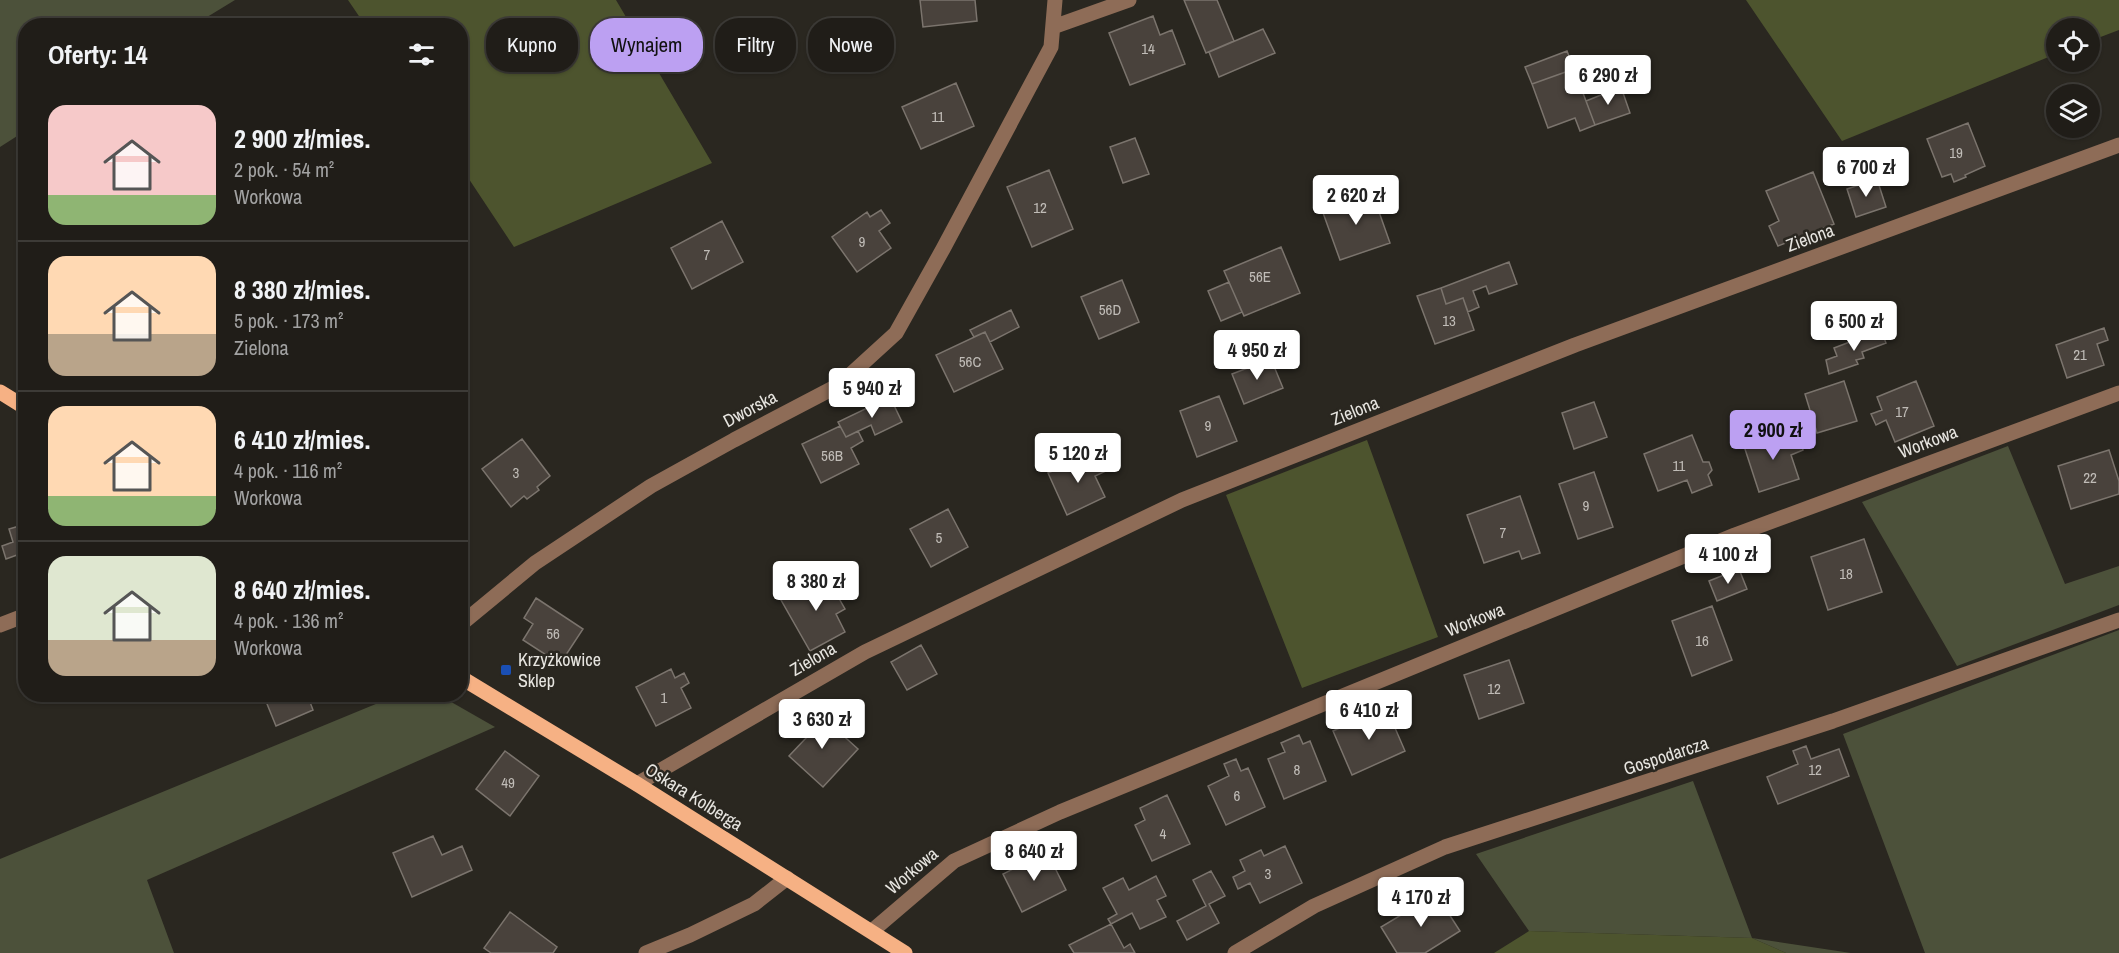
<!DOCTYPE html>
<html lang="pl">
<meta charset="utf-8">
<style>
:root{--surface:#201d18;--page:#2d2a25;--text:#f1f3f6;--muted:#a2a2a2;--line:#3d3b37;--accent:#bca0f2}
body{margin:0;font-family:"Archivo Narrow",sans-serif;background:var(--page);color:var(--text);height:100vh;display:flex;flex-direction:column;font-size:22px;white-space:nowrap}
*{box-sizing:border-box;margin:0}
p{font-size:20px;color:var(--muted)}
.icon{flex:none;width:33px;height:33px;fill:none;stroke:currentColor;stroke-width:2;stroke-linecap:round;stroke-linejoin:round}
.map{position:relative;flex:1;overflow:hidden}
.sheet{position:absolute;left:18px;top:18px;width:450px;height:684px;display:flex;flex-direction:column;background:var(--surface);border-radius:24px;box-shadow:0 2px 4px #0004,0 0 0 2px var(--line)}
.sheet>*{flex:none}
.guide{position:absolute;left:486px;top:18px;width:570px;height:54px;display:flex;gap:12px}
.tools{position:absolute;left:2046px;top:18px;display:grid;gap:12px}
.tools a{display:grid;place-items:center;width:54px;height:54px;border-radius:50%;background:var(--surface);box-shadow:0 2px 4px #0004,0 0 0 2px var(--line);font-size:30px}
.price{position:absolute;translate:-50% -51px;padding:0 14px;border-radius:6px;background:#fff;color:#222;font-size:20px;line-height:39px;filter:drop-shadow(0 2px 3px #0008)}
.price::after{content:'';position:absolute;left:50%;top:36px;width:18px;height:14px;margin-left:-9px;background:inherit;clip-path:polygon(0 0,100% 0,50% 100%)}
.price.selected{background:var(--accent);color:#111}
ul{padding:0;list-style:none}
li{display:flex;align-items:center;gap:18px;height:150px;padding:0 30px}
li+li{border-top:2px solid var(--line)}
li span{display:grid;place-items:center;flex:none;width:168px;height:120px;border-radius:18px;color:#555}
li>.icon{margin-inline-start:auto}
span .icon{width:72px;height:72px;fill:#fffc;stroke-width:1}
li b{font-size:26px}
h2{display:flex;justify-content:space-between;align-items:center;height:72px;padding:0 30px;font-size:26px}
.chip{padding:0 21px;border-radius:24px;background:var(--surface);box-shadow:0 2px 4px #0004,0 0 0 2px var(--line);font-size:21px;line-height:54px}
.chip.selected{background:var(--accent);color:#111}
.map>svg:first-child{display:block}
</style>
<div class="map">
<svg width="2119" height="953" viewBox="0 0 2119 953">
<rect width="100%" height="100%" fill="#2a2720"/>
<path fill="#4c513a" d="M0 0H235L194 25 26 26 25 131 0 147Z
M2008 446 2065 584 2119 566V605L1957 666 1862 502Z
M2119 630V953H1925L1843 734Z
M400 694 439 695 495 727 147 880 174 953H0V859Z
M1693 781 1752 938 1851 953H1786L1752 938 1529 931 1476 854Z"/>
<path fill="#4d542e" d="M348 0H616L712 163 514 247 461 167 460 26 365 25Z
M1746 0H2119V30L2090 41V28H2056V54L1842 141Z
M1367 440 1438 637 1302 688 1226 495Z
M1529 931 1752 938 1786 953H1494Z"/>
<path fill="#49423c" stroke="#7b746d" stroke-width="1.5" d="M920 0H975L977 21 923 27Z
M1184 0H1217L1234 41 1206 53Z
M1153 16 1160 35 1172 30 1185 64 1130 85 1109 33Z
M1263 29 1275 53 1219 77 1209 52Z
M1567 51 1574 69 1532 84 1525 67Z
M1574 69 1595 125 1580 131 1575 118 1548 128 1532 84Z
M956 83 974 126 921 149 902 107Z
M1621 87 1630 113 1595 125 1586 101Z
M1968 123 1985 166 1965 175 1966 177 1954 182 1951 174 1942 177 1927 139Z
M1135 138 1149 174 1123 183 1110 147Z
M1049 170 1073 229 1032 247 1007 187Z
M1813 172 1834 224 1778 246 1769 226 1779 221 1766 191Z
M1877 179 1886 207 1856 217 1847 189Z
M1372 192 1390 243 1340 260 1322 210Z
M881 210 890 223 879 231 891 248 857 272 832 237 867 212 870 217Z
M722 221 743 262 692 289 671 248Z
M1281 247 1300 293 1244 316 1224 271Z
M1509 262 1517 284 1489 294 1486 286 1473 291 1479 307 1468 312 1463 298 1446 304 1441 288Z
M1122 280 1139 322 1099 339 1081 297Z
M1229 282 1242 312 1221 321 1208 291Z
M1441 288 1446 304 1463 298 1474 330 1435 344 1417 296Z
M1011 310 1019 327 990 342 985 332 974 337 970 330Z
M2104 328 2108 340 2097 344 2104 365 2067 378 2056 345Z
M1881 330 1886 343 1862 352 1864 358 1856 360 1858 364 1829 374 1826 360 1837 356 1834 348Z
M985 332 1003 369 954 392 936 355Z
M1271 359 1283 388 1244 404 1232 374Z
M1844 381 1857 421 1817 433 1805 394Z
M1916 381 1934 426 1895 442 1886 420 1876 425 1871 414 1882 410 1877 397Z
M1219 396 1237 441 1197 457 1180 411Z
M890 397 902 422 875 435 871 425 846 437 838 422Z
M1594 402 1607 437 1574 449 1562 413Z
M840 426 846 437 858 431 863 441 851 448 859 464 821 483 802 444Z
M1784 433 1787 443 1800 439 1803 450 1791 455 1799 479 1759 492 1744 446Z
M1692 435 1703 462H1709L1712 470 1708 475 1712 485 1692 493 1687 480 1658 491 1644 454Z
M522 439 550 476 537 487 539 490 527 499 524 496 511 507 482 469Z
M2109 450 2119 481V494L2071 509 2058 466Z
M1086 456 1089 462 1100 458 1106 471 1095 476 1105 497 1067 515 1048 473Z
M1594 472 1613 527 1578 539 1559 484Z
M1520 496 1540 553 1522 559 1519 551 1484 563 1467 515Z
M948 509 968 547 931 567 910 529Z
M26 524V573L24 574 17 555 6 559 2 546 13 542 9 529Z
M1864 539 1882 592 1828 610 1811 557Z
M1739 569 1747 589 1717 601 1709 581Z
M825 574 845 609 836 614 845 632 810 651 781 600Z
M536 598 583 629 560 664 523 640 533 624 524 618Z
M1712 606 1732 660 1692 676 1672 621Z
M921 645 937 674 907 690 891 662Z
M1509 660 1524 703 1479 719 1464 675Z
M671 669 675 678 684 673 689 683 681 688 691 708 656 726 636 687Z
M263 694H307L313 710 276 726Z
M1386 707 1405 751 1352 775 1333 731Z
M816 711 858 749 823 787 789 756 806 738 798 731Z
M1299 735 1303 744 1310 741 1326 781 1284 799 1268 759 1285 752 1281 743Z
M1806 746 1811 759 1839 749 1849 776 1778 804 1767 777 1798 764 1793 751Z
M505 751 539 776 510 816 476 789Z
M1236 759 1241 771 1248 768 1265 807 1226 825 1208 786 1229 776 1224 764Z
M1167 795 1190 844 1152 861 1135 825 1145 820 1140 808Z
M433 836 442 855 462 846 472 870 412 897 393 853Z
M1285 846 1302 883 1260 903 1250 883 1238 889 1233 877 1245 871 1240 860 1261 850 1264 856Z
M1047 852 1066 890 1022 912 1003 874Z
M1211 871 1225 896 1209 904 1219 923 1187 940 1177 921 1206 906 1193 880Z
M1156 876 1166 896 1157 900 1166 917 1140 929 1132 913 1111 924 1108 919 1117 914 1103 888 1123 878 1129 890Z
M1436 894 1460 931 1425 953H1397L1381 927Z
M510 912 557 947 553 953H491L484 948Z
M1111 924 1124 948 1130 944 1135 953H1074L1069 945Z"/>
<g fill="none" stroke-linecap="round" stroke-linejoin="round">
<path stroke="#8e6c57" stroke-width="15" d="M1053 27 1129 0
M0 625 26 615
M460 625 535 563 651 486 734 440 839 385 896 333 943 249 1051 47 1055 0
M637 784 865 652 1182 500 1575 345 2119 145
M872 931 954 861 1060 812 1735 535 2119 393
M646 953 690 935 754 904 787 878
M1235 953 1314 906 1445 847 1833 721 2119 620"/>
<path stroke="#f6b184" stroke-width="15" d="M0 392 26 408
M460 677 637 784 905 953"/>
</g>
<rect fill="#1a4fb4" stroke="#2a2720" stroke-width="2" x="500" y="664" width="12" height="12" rx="3"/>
<g text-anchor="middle" stroke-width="5" stroke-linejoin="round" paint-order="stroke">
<g font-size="15" fill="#c0bcb7">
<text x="1148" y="54">14</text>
<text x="938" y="122">11</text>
<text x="1956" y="158">19</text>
<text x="1040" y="213">12</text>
<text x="862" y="247">9</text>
<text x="707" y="260">7</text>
<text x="1260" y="282">56E</text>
<text x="1110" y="315">56D</text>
<text x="1449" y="326">13</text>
<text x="2080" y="360">21</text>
<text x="970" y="367">56C</text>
<text x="1902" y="417">17</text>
<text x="1208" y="431">9</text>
<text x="832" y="461">56B</text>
<text x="1679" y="471">11</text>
<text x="516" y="478">3</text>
<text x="2090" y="483">22</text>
<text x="1586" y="511">9</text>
<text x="1503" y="538">7</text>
<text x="939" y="543">5</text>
<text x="1846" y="579">18</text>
<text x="553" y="639">56</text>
<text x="1702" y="646">16</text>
<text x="1494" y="694">12</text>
<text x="664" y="703">1</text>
<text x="1297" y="775">8</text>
<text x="1815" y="775">12</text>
<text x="508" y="788">49</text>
<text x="1237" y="801">6</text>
<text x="1163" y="839">4</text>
<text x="1268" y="879">3</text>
</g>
<g font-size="18" fill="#e7e5e0" stroke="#2a2720">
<text transform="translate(1810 238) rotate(-20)" y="6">Zielona</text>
<text transform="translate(750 409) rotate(-28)" y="6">Dworska</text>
<text transform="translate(1355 411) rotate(-22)" y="6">Zielona</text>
<text transform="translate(1928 442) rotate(-21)" y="6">Workowa</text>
<text transform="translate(1475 620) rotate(-22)" y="6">Workowa</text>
<text transform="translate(813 659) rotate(-30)" y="6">Zielona</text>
<text transform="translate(1666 756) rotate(-18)" y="6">Gospodarcza</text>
<text transform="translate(694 797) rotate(32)" y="6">Oskara Kolberga</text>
<text transform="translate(912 871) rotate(-40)" y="6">Workowa</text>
</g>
<g font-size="18" fill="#e7e5e0" stroke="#2a2720" text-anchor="start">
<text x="518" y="666">Krzyżkowice<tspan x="518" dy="21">Sklep</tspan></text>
</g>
</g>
</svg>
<div class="tools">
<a><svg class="icon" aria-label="locate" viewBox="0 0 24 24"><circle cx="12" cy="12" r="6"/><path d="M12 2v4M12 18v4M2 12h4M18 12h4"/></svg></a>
<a><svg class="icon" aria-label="layers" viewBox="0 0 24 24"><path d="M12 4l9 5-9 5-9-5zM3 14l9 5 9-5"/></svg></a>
</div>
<b class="price" style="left:1608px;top:106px">6 290 zł</b>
<b class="price" style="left:1866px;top:198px">6 700 zł</b>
<b class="price" style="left:1356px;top:226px">2 620 zł</b>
<b class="price" style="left:1854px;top:352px">6 500 zł</b>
<b class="price" style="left:1257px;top:381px">4 950 zł</b>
<b class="price" style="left:872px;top:419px">5 940 zł</b>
<b class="price selected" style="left:1773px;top:461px">2 900 zł</b>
<b class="price" style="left:1078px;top:484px">5 120 zł</b>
<b class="price" style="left:1728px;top:585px">4 100 zł</b>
<b class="price" style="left:816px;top:612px">8 380 zł</b>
<b class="price" style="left:1369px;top:741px">6 410 zł</b>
<b class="price" style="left:822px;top:750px">3 630 zł</b>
<b class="price" style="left:1034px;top:882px">8 640 zł</b>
<b class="price" style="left:1421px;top:928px">4 170 zł</b>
<div class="guide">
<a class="chip">Kupno</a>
<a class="chip selected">Wynajem</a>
<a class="chip">Filtry</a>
<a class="chip">Nowe</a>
</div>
<section class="sheet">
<h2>Oferty: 14<svg class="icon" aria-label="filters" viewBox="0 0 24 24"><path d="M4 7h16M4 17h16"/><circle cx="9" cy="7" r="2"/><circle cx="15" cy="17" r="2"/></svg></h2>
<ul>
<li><span style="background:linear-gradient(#f6c9c9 75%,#8fb573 0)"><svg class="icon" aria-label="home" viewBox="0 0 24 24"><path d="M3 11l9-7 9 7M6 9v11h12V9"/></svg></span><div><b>2 900 zł/mies.</b><p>2 pok. · 54 m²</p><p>Workowa</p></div></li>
<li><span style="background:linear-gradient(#ffd9b3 65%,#b9a48a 0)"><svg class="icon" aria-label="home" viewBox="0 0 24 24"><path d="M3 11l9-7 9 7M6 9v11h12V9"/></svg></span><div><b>8 380 zł/mies.</b><p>5 pok. · 173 m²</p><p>Zielona</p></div></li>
<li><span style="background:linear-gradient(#ffd9b3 75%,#8fb573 0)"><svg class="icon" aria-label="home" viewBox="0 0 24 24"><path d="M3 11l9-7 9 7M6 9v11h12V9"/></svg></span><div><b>6 410 zł/mies.</b><p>4 pok. · 116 m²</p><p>Workowa</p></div></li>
<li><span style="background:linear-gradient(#dfe7d0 70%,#b9a48a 0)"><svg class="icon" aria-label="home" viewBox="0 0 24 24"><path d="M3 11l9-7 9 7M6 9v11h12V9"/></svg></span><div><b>8 640 zł/mies.</b><p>4 pok. · 136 m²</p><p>Workowa</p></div></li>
</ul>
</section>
</div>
